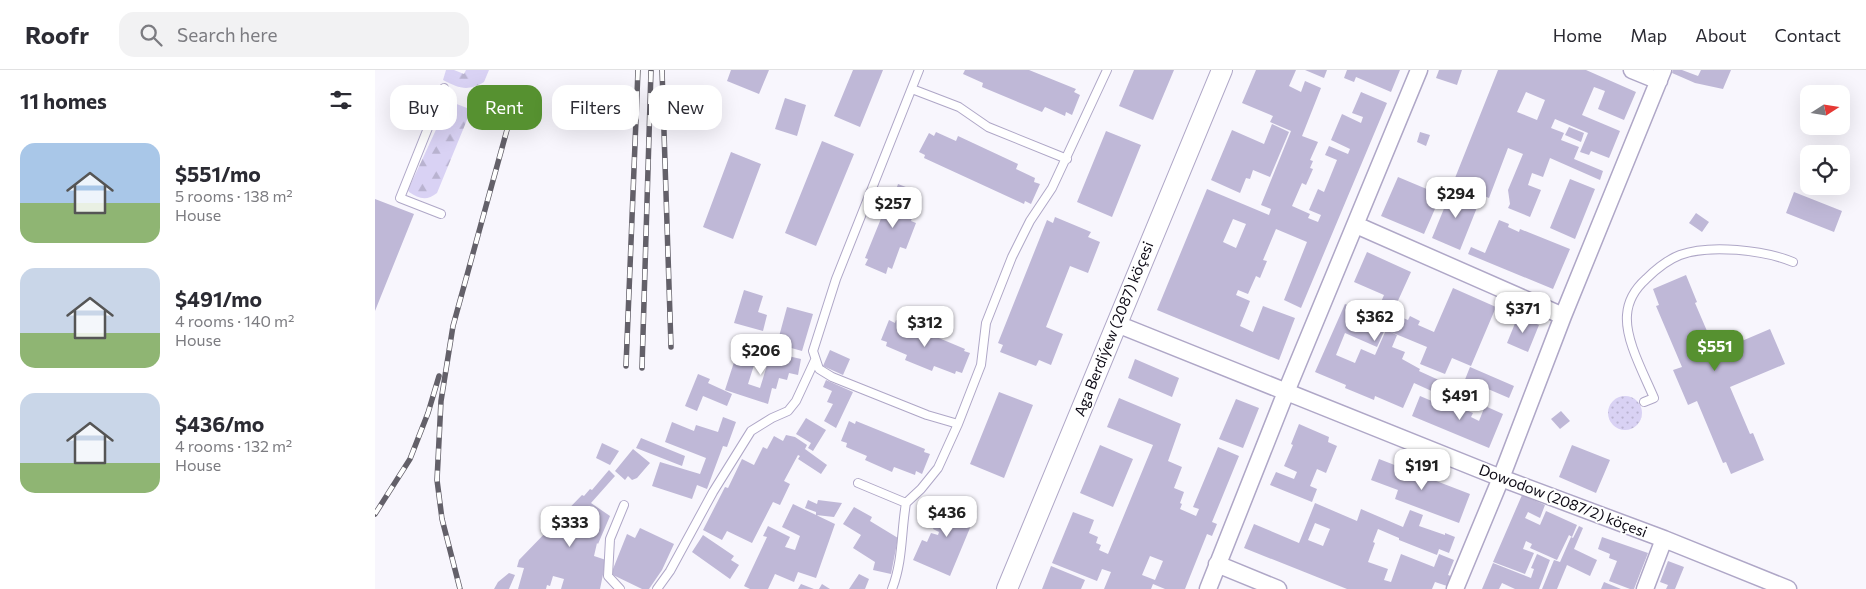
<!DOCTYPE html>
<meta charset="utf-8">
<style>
:root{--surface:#fff;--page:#f2f2f3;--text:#2b2b33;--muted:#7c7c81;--line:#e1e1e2;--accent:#569130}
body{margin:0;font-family:Commissioner,sans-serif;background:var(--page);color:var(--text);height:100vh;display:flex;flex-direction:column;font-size:19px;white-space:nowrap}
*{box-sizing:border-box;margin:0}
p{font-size:16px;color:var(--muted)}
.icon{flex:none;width:28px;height:28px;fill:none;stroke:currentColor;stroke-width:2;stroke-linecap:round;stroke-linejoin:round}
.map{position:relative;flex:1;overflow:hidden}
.drawer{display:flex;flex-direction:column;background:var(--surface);width:375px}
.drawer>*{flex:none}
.hud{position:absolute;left:15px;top:15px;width:475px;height:45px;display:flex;gap:10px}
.needle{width:32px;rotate:78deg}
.controls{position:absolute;left:1425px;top:15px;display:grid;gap:10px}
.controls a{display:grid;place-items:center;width:50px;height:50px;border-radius:10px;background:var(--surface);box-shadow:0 5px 20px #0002;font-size:25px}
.price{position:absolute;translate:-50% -42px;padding:0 11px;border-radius:10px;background:#fff;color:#222;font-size:16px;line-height:32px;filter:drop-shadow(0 1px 2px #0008)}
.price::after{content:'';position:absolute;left:50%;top:30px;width:15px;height:11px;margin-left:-8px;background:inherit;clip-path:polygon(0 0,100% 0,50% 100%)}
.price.selected{background:var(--accent);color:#fff}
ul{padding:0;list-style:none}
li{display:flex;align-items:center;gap:15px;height:125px;padding:0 20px}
li span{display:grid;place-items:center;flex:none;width:140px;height:100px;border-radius:15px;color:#555}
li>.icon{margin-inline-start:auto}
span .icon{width:60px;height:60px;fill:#fffc;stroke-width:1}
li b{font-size:21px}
h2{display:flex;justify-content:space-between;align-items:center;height:60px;padding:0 20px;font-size:21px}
.chip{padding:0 18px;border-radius:15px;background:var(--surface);box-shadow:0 5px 20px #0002;font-size:18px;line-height:45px}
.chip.selected{background:var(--accent);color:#fff}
header{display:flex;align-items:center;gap:30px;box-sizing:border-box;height:70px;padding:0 25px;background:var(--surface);border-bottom:1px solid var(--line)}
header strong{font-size:24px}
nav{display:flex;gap:28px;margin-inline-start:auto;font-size:18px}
.search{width:350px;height:45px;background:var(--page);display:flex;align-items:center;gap:12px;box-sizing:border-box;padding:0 18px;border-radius:15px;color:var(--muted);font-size:19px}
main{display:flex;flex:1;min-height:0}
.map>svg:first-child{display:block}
</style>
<header>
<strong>Roofr</strong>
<div class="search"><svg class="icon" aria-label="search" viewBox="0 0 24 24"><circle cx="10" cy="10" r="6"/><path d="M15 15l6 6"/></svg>Search here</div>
<nav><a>Home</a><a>Map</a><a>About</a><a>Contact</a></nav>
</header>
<main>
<section class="drawer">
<h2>11 homes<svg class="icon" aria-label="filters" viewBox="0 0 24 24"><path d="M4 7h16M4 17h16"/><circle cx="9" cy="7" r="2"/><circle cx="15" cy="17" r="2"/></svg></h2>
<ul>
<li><span style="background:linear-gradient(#a9c7e8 60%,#8fb573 0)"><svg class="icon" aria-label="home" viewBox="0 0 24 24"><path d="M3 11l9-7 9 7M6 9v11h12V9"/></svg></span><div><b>$551/mo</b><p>5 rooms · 138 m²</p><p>House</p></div></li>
<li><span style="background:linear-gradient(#c9d6e8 65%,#8fb573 0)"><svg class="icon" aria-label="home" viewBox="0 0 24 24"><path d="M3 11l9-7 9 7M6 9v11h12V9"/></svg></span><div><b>$491/mo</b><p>4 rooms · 140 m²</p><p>House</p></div></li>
<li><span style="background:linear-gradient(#c9d6e8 70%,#8fb573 0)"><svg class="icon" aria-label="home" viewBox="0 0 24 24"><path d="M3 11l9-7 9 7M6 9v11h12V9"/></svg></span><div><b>$436/mo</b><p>4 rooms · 132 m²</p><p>House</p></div></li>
</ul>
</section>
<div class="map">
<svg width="1491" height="519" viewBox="0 0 1491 519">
<defs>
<pattern id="grass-dots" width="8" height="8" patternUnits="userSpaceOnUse" patternTransform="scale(1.25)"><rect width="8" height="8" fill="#d9d2f4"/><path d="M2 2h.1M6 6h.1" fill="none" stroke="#b9b3d0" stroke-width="1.8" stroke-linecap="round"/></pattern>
<pattern id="forest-firs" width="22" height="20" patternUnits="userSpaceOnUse" patternTransform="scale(1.25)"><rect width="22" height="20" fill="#d9d2f4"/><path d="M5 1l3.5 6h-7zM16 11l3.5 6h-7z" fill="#b9b3d0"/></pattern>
</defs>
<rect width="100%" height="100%" fill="#f8f6fd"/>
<path fill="url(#grass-dots)" d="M1233 343a17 17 0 1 1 34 0a17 17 0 1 1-34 0Z"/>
<path fill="url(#forest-firs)" d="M71 0H79L89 4 91 0H114L109 12C92 22 84 18 68 10Z
M79 33 92 38 94 45 62 123C52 131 44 129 34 122L33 120 72 36Z"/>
<path fill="#bfb8d7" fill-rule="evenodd" d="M356 0H394L384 24 352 11Z
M478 0H508L485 57 459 46Z
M590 0H654L701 19 699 22 705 25 697 45 691 42 690 46 670 37 667 42 607 17 608 13 588 4Z
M759 0H799L778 50 744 36Z
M881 0H921L914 16 926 22 930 11 946 18 927 66 943 72 935 90 938 91 935 98 938 99 931 115 927 113 917 136 935 144 933 148 943 152 946 145 934 140 943 119 949 122 962 90 950 85 954 76 973 84 975 79 956 70 967 44 986 53 988 47 977 43 986 22 1012 33 926 238 909 230 932 172 901 159 888 190 892 191 885 208 881 206 873 224 863 220 861 225 875 231 865 256 878 262 888 236 920 248 904 290 782 240 832 119 894 145 896 139 886 135 916 61 895 52 898 46 867 33ZM858 149 871 154 861 178 848 172Z
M930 0H952L949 8Z
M972 0H1025L1016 22 981 7 979 12 969 8Z
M1064 0H1087L1082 15 1061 8Z
M1123 0H1211L1261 22 1249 50 1223 39 1230 21 1219 17 1207 45 1245 61 1234 88 1216 81 1214 85 1205 82 1213 63 1180 49 1176 58 1189 63 1186 70 1204 77 1199 89 1228 101 1225 110 1175 88 1168 107 1157 103 1153 115 1166 120 1155 147 1133 138 1135 134 1133 120 1148 84 1133 78 1114 128 1078 113ZM1151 22 1170 30 1162 50 1142 42Z
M1298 0H1307L1323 6 1326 0H1356L1348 19 1320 13 1297 3Z
M410 28 431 35 422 66 400 59Z
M897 54 914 62 895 107 878 100 875 109 871 108 865 123 836 110 857 60 889 74Z
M1194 57 1209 63 1206 72 1190 65Z
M731 61 766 75 737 147 702 132Z
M561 62 581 71 583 66 643 94 641 99 660 108 659 112 665 114 656 134 650 131 649 134 549 88 550 85 544 82 554 63 559 66Z
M1045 62 1055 65 1051 76 1042 72Z
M447 71 479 84 441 176 410 163Z
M356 82 386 94 358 169 328 157Z
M1023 107 1066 125 1049 164 1006 146Z
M1195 109 1220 119 1200 169 1175 158Z
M523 114 544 122 541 128 544 130 536 151 541 153 531 179 525 177 517 199 513 197 511 204 490 195 493 189 490 188 518 119 521 120Z
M1077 119 1105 130 1085 180 1057 168Z
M1419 122 1467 141 1459 162 1411 143Z
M0 129 39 144 0 241Z
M1321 143 1334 152 1327 162 1314 153Z
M680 147 716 162 713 167 725 172 713 203 695 196 671 257 688 264 676 295 664 290 661 296 625 282 628 275 623 273 672 150 678 153Z
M1124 150 1134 154 1133 157 1144 162 1145 159 1195 179 1178 219 1093 184 1096 177 1110 183Z
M992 182 1036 202 1002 277 970 263 961 285 980 293 986 279 1000 285 1011 260 1022 265 1017 277 1030 282 1027 289 1045 299 1044 301 1066 311 1061 323 1039 313 1028 338 1000 326 999 330 970 318 971 315 940 302 970 234 1000 246 1009 225 979 212Z
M1311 205 1322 232 1320 233 1341 282 1395 259 1410 294 1355 317 1375 364 1378 363 1389 390 1356 404 1351 392 1348 393 1322 331 1313 335 1298 300 1307 297 1281 236 1284 235 1278 219Z
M1078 218 1121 237 1096 296 1077 288 1070 304 1045 294 1052 277 1011 260 1018 244 1033 250 1035 246 1045 251 1043 255 1059 262Z
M369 220 388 226 383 242 392 245 388 261 359 253Z
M412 237 438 244 427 281 402 274Z
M1143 246 1164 255 1153 282 1132 273Z
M514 250 520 253 521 250 590 279 589 281 595 283 587 303 581 301 580 304 559 296 557 301 530 290 532 285 511 276 512 272 506 270Z
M455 280 475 289 468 305 448 296Z
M396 282 426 289 423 305 414 303 412 310 404 308 401 319 397 318 393 334 350 320 361 286 380 292 373 314 385 318Z
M760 289 804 308 797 327 753 308Z
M1095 297 1139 316 1134 328 1106 316 1103 323 1087 317Z
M323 304 335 309 333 313 357 324 352 336 328 326 322 341 310 336Z
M451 310 478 322 461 358 449 351 458 334 452 332 457 321 448 317Z
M624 322 658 335 629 408 595 394Z
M1045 326 1078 340 1079 335 1098 343 1096 347 1104 351 1110 336 1128 344 1114 378 1037 346Z
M744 328 806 354 793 391 807 397 799 418 809 422 805 433 807 434 805 439 821 446 824 439 818 437 843 377 864 386 837 452 842 454 837 466 832 464 810 519H790L778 514 776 519H729L736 502 727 499 722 511 677 493 698 442 719 450 714 463 723 467 721 473 726 475 724 480 733 484 778 375 732 357ZM775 486 788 491 780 510 767 505Z
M861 329 884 338 868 378 844 369Z
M1186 341 1195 351 1185 359 1176 349Z
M348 347 361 352 352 377 348 376 332 419 322 415 317 429 277 416 285 392 325 404 331 388 290 372 297 352 319 361 321 355 343 362Z
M431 348 451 360 438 381 433 378 436 373 421 364Z
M474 351 480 354 481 351 550 379 549 382 555 384 547 404 541 401 540 405 519 397 517 402 490 390 492 386 471 377 472 373 466 371Z
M924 354 954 367 953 372 962 376 951 403 942 399 935 416 942 419 937 432 895 415 901 402 919 409 922 402 909 396 918 375 916 374Z
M411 365 420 367 432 375 430 379 452 395 446 404 423 389 425 386 423 385 409 411 415 414 405 435 398 432 377 473 352 461 347 470 328 460 350 417 353 418 367 389 379 395 388 377 392 379 399 366 408 371Z
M266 368 310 386 307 396 261 378Z
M227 373 244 381 235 395 221 388Z
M725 375 758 389 738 437 705 423Z
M1197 375 1235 390 1221 423 1184 407Z
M258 379 275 393 262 408 257 410 253 406 250 410 240 401Z
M1004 389 1095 424 1084 453 1020 429 1023 420 996 410Z
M234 400 240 406 216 433 235 446 223 474 222 473 219 486 231 490 225 519H186L189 509 178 506 175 516 172 515 171 519H143L149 498 142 497 144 490 207 425 209 426 215 419 217 420Z
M1147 425 1170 435 1165 448 1153 442 1150 448 1165 455 1171 441 1202 455 1197 467 1194 465 1182 490 1155 478 1157 474 1151 471 1148 479 1159 483 1150 504 1118 492Z
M584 428 594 432 592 437 602 441 575 506 538 490 547 470 552 472 556 463 563 465 564 462 558 459 566 438 573 441 577 431 582 433Z
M433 430 442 434 443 430 467 433 459 447 441 445V442L430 438Z
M940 433 982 451 986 439 1028 457 1035 440 1048 445 1044 456 1070 465V463L1080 467 1074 483 1064 479 1062 485 1024 470V468L1003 459 998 472 1000 473 993 492 1013 499 1009 510 1016 512 1026 484 1059 497 1064 484 1079 490 1073 505 1076 506 1072 516 1060 512 1057 519H972L869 478 879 454 924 473ZM940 453 955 459 948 476 933 470Z
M418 434 460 454 441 508 423 502 419 512 400 504 393 519H375L369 516 392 467 388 466 393 456 415 467 410 477 420 480 425 466 407 457Z
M479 437 497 447 495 451 523 468 516 504 498 500 500 492 478 478 486 465 468 454Z
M1204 456 1208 458 1199 479 1222 490 1215 506 1192 495 1182 519H1167L1179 490 1185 492 1196 467 1198 468Z
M265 458 299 474 287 500 274 519H267L236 504 252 464 260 468Z
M328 465 359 486 356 490 364 495 355 509 317 482Z
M1227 467 1273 483 1259 519H1255L1234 511 1242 491 1234 488 1235 484 1223 479Z
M1162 484 1175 490 1164 519H1140L1127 513 1124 519H1107L1118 493 1156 508 1159 499 1156 498Z
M1293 491 1309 497 1300 519H1291L1293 515 1285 512Z
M676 496 710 510 706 519H667Z
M134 503 140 505 134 519H119L123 512Z
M484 504 494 509 490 519H474Z
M1229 512 1246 519H1226Z
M426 514 439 519H423Z
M447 514 455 519H444Z"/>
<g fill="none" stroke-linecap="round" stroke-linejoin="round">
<g stroke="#afa7c7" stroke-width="10">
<path id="service" d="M537 19 584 37 613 57 692 89
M66 144 25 128 69 18
M1269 332 1279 328C1269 304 1250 270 1252 245 1253 230 1261 218 1271 209 1281 199 1292 190 1305 185 1335 174 1389 180 1418 192
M583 354 606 295 611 253 637 187 655 151 677 118 732 0
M483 413 531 433C526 462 528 491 517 519
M531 433 546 419 563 398 583 354 552 345 457 307 444 299 438 281 461 209 544 0
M245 519 233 506 235 469 249 435
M282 519 295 501 338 422 376 361 397 348 413 341 421 331 440 290"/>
</g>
<g stroke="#afa7c7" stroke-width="19">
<path id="minor" d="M1257 0 1284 11
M981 155 1188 246
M742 254 1126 408 1289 469 1413 519
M842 494 903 519
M833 519 911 322 1044 0
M1080 519 1126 408 1188 246 1288 0
M1270 519 1289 469"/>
</g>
<g stroke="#afa7c7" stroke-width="22">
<path id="tertiary" d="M632 519 847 0"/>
</g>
<use href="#service" stroke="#fff" stroke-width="8"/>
<use href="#minor" stroke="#fff" stroke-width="16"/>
<use href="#tertiary" stroke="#fff" stroke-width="20"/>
<g stroke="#636069" stroke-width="5.5">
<path id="rail" d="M287 0 296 277
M251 296 263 0
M267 298 276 0
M0 444 35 389 53 343 64 306
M85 519 67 449 62 410 66 331 78 256 138 38"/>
</g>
<use href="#rail" stroke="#fff" stroke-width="4" stroke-dasharray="11" stroke-linecap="butt"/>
</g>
<g text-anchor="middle" stroke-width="4" stroke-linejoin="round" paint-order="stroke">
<g font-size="15" fill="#0d0a15" stroke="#fff">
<text transform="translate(739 259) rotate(-68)" y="5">Aga Berdiýew (2087) köçesi</text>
<text transform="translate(1188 431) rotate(21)" y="5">Dowodow (2087/2) köçesi</text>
</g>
</g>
</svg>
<div class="controls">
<a><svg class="needle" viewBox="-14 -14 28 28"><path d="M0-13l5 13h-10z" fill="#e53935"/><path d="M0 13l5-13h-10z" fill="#7c7c81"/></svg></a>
<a><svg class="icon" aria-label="locate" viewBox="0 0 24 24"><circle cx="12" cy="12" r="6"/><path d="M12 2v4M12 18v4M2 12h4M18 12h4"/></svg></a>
</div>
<b class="price" style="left:1081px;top:149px">$294</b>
<b class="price" style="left:518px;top:159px">$257</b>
<b class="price" style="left:1148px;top:264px">$371</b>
<b class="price" style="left:1000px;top:272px">$362</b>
<b class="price" style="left:550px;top:278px">$312</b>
<b class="price selected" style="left:1340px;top:302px">$551</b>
<b class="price" style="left:386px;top:306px">$206</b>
<b class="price" style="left:1085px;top:351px">$491</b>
<b class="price" style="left:1047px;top:421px">$191</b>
<b class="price" style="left:572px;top:468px">$436</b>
<b class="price" style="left:195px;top:478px">$333</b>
<div class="hud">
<a class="chip">Buy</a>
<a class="chip selected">Rent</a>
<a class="chip">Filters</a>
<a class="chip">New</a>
</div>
</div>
</main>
